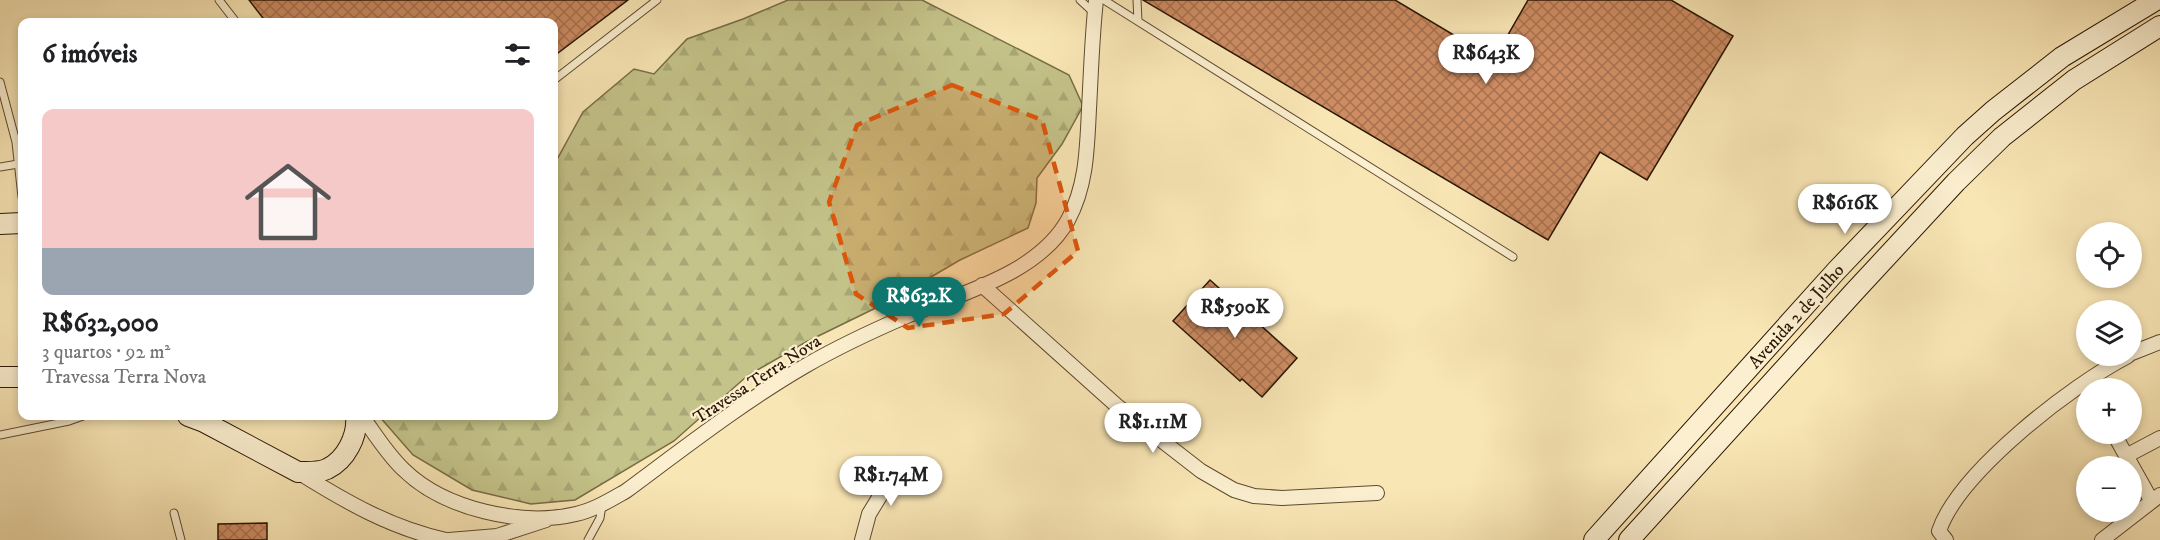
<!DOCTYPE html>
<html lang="pt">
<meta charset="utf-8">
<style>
:root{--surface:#fff;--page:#f2f2f2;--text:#202124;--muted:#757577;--accent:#0f766e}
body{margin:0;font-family:"IM FELL DW Pica",serif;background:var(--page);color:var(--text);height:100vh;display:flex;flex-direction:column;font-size:22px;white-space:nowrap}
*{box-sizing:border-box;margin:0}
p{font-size:20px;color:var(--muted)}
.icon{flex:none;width:33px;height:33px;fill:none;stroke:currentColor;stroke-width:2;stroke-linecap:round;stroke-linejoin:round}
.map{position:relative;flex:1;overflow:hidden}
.side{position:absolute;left:18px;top:18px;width:540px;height:402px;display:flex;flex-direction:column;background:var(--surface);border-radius:12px;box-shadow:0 3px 9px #0003}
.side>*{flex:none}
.tools{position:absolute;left:2076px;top:222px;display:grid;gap:12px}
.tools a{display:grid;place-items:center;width:66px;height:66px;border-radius:50%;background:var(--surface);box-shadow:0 3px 9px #0003;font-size:30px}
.price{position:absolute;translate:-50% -51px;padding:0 14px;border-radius:21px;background:#fff;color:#222;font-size:20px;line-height:39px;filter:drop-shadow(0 2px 3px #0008)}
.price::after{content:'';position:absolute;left:50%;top:36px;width:18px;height:14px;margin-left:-9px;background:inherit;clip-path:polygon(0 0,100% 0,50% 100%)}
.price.on{background:var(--accent);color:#fff}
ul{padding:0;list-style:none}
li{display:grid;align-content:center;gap:12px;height:318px;padding:0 24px}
li span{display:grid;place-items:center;height:186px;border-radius:12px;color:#555}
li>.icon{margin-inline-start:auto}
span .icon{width:108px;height:108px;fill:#fffc;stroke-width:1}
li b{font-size:26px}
h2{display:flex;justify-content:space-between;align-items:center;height:72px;padding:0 24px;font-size:26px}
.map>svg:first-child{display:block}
</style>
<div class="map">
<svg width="2160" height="540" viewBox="0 0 2160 540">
<defs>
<pattern id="forest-firs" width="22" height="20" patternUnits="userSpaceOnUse" patternTransform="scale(1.5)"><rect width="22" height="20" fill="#c4c389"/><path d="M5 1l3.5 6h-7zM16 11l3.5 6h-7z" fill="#a9a775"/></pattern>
<pattern id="building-cross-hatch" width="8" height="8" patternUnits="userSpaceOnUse" patternTransform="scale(1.5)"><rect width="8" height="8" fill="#cd8c62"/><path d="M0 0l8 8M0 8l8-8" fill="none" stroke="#a7714f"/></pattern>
</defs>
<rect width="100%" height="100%" fill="#f9e6b5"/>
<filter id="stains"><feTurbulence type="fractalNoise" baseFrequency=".00333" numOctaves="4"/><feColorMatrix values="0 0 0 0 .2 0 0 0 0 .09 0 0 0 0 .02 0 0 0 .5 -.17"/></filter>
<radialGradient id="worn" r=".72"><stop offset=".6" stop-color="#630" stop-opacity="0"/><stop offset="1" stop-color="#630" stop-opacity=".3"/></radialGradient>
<path fill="url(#forest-firs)" stroke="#776c46" stroke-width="1.5" d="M788 0H922L1069 75 1083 106 1062 144 1037 178 1036 203 1028 228 960 260 890 301 806 342 747 376 674 441 575 500 531 504 472 490 413 455 379 416H554V165L583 112 634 69 654 74 687 39 743 19Z"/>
<path fill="url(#building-cross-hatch)" stroke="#2a1604" stroke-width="1.5" d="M249 0H628L554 56V22H266Z
M1143 0H1395L1494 59 1528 0H1671L1733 36 1647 180 1600 152 1548 240Z
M1210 280 1297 358 1262 397 1242 379 1240 381 1173 321Z
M267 523V540H218V524Z"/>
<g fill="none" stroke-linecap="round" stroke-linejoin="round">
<g stroke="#5e4a30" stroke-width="9">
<path id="service" d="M219 0 236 22
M1080 0 1094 13
M1104 0 1513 257
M1137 0 1138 21
M554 80 657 0
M0 82 16 142 22 197
M0 167 18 164
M0 435 69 421 83 416
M174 513 181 540
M588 540 600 518 602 505"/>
</g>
<g stroke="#5e4a30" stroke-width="16">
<path id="minor" d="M982 285 1116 405 1201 471 1234 490 1254 496 1282 498 1377 493
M2132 353 2160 342
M362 416C375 434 387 454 404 470 444 509 522 527 576 514 594 510 610 500 626 491 684 448 743 402 805 366 838 347 872 331 907 316 961 293 1038 274 1068 220 1087 185 1087 147 1089 109 1091 73 1092 36 1096 0
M2114 434 2151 500
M2126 456 2160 438
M298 472C346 502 391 528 446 540
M449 540 497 536 546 520
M862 540 869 514 899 465
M1946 540 1939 531C1959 472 2072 385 2128 356
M2102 540 2160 495"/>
</g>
<g stroke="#2a1604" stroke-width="22">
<path id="secondary" d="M0 224 22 223
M0 377H22
M188 416 204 422 298 472C308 472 318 473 327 469 346 460 358 436 356 416
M1594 540 1837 270 1965 136 1993 111 2062 57 2156 0
M1629 540 1854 292 1956 182 2002 137 2074 80 2160 26"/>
</g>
<use href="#service" stroke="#fbefcf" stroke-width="7"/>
<use href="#minor" stroke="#fbefcf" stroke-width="14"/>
<use href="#secondary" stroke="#fbefcf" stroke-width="20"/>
</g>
<path fill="#de560c" fill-opacity="0.2" stroke="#de560c" stroke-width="4.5" stroke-dasharray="12 8" stroke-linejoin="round" d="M952 85 1042 120 1078 251 1004 314 908 328 856 294 829 202 857 125Z"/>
<g text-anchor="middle" stroke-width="4.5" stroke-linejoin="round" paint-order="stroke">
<g font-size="18" fill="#2a1604" stroke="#fbefcf">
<text transform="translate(1796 316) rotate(-48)" y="6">Avenida 2 de Julho</text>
<text transform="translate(757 379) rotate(-33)" y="6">Travessa Terra Nova</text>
</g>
</g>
<rect width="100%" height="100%" filter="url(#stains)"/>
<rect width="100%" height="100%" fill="url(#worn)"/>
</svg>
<div class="tools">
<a><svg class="icon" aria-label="locate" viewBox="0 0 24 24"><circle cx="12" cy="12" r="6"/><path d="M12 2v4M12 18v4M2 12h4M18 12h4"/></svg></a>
<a><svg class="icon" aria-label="layers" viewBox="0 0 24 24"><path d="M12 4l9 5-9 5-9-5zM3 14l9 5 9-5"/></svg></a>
<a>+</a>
<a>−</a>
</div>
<b class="price" style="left:1486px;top:85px">R$643K</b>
<b class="price" style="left:1845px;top:235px">R$616K</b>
<b class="price on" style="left:919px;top:328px">R$632K</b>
<b class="price" style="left:1235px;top:339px">R$590K</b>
<b class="price" style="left:1153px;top:454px">R$1.11M</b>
<b class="price" style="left:891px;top:507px">R$1.74M</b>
<section class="side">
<h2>6 imóveis<svg class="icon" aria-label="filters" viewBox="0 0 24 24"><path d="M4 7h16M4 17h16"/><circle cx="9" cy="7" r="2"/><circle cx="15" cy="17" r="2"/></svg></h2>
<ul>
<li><span style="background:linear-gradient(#f6c9c9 75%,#9aa5b1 0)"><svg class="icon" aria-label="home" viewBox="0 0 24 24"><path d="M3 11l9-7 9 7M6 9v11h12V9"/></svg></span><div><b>R$632,000</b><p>3 quartos · 92 m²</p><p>Travessa Terra Nova</p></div></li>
</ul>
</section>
</div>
